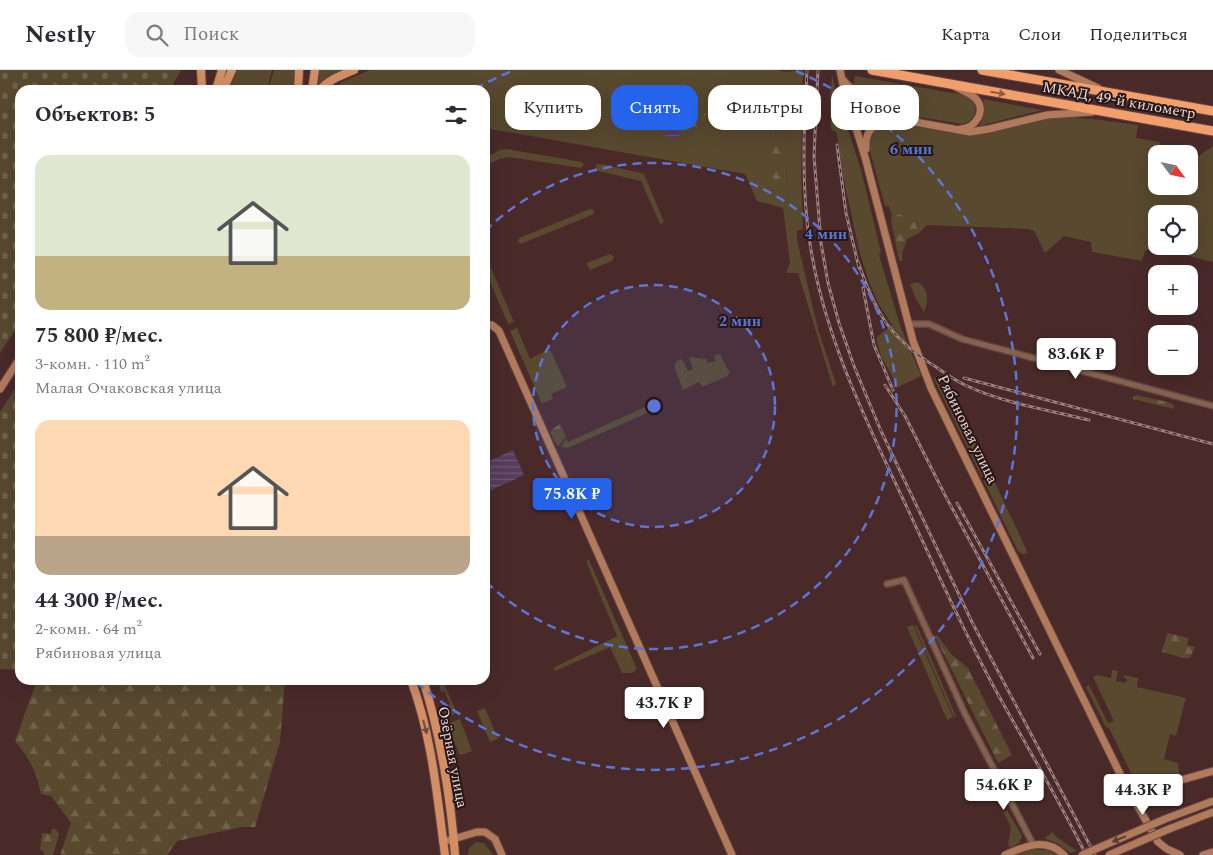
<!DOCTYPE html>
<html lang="ru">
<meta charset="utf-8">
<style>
:root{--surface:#fff;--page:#f7f7f7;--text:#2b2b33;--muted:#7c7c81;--line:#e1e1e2;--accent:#2563eb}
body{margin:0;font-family:Spectral,serif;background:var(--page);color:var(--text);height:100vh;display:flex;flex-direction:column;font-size:19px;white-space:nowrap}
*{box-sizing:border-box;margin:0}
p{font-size:16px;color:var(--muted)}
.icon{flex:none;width:28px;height:28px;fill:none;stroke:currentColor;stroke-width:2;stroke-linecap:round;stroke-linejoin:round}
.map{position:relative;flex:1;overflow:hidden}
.sheet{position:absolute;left:15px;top:15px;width:475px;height:600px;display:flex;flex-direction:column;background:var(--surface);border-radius:15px;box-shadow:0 5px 20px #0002}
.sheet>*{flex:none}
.hud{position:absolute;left:505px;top:15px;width:475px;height:45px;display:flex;gap:10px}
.needle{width:32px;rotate:123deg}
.fabs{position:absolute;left:1148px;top:75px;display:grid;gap:10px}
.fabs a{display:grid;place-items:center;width:50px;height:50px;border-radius:10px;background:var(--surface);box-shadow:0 5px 20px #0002;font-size:25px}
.price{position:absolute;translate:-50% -42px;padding:0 11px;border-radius:5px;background:#fff;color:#222;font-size:16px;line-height:32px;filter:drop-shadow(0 1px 2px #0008)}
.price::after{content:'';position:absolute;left:50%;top:30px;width:15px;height:11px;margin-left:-8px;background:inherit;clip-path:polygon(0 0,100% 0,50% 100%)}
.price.selected{background:var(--accent);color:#fff}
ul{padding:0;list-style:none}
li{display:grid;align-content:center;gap:10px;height:265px;padding:0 20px}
li span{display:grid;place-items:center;height:155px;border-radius:15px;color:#555}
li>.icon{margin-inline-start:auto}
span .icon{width:90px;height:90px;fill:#fffc;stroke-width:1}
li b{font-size:21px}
h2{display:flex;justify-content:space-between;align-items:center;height:60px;padding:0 20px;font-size:21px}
.chip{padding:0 18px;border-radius:15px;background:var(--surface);box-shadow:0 5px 20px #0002;font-size:18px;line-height:45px}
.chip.selected{background:var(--accent);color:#fff}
header{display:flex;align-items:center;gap:30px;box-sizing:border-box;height:70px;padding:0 25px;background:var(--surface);border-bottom:1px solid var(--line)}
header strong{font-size:24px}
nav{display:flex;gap:28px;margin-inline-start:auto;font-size:18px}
.search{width:350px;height:45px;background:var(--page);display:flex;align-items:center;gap:12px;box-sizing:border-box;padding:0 18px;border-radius:15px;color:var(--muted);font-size:19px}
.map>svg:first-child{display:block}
</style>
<header>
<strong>Nestly</strong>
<div class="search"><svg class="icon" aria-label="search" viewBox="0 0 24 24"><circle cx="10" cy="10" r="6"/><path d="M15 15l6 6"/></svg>Поиск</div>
<nav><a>Карта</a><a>Слои</a><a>Поделиться</a></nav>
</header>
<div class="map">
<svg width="1213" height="785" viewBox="0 0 1213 785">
<defs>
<pattern id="forest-firs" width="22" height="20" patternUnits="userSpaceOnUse" patternTransform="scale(1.25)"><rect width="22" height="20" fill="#58492f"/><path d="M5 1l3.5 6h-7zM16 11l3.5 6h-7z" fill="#70624c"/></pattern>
<pattern id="cemetery-stones" width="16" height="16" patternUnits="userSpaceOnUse" patternTransform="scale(1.25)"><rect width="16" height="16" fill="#58492f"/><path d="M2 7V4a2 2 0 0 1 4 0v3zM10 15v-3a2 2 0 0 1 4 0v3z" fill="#70624c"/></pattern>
<pattern id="water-rules" width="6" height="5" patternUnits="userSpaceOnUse" patternTransform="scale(1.25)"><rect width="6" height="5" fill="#563d5c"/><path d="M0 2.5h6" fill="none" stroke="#6e5872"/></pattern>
</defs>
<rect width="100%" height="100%" fill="#4a2929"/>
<path fill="#58492f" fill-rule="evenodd" d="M237 0H272L267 20H229Z
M274 0H294L293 20H268Z
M317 0H345L317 20H314Z
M370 0H779C786 4 795 0 803 0L801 105 803 159 797 161V170L818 259 836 314 833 317 798 203H786L790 193 783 138 757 131 745 104 485 58V20H330L344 11ZM704 25 706 52 698 58 680 51 679 64H663L661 54 650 39ZM784 41 785 45 787 129 782 120 775 62 779 53 778 47Z
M832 5 838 29 861 100 881 182 879 185 901 258 921 306 898 317 881 286 876 268 892 255 878 233 868 209 859 180 843 106 837 63 831 59 830 28Z
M855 6 964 25C980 31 979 50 962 54L901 44 854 19 849 12 854 13Z
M983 29 1042 40 979 56C984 48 985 38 983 29Z
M1054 47 1093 49 1138 55 1136 68 1159 72 1163 79 1199 86 1213 76V192L1153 177 1145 181 1142 191 1092 182 1091 172 1064 166 1045 183 1034 161 1028 159 927 155 919 163 916 152 899 144 892 146 889 136H885L868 74C869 63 879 53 890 52L969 66 985 64ZM1156 84H1189V116H1156ZM1156 144H1189V176H1156Z
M506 79 582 92 584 95 581 98 509 87 499 89 485 96V88L500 80Z
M597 94H602L644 104 664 152 660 154 641 111 594 100Z
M590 139H593L594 144 521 174 518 172 519 168Z
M485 184 514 252 508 254 485 200Z
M610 184 614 187 612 191 590 200 586 193Z
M918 212C929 219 929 231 924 242L916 229 910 214Z
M517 258 530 289 547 280 551 281 567 317 551 324 553 329 543 333 541 332 510 261Z
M720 284 728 300H730L728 306 702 317 699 312 683 320 674 296 677 291 682 289 688 301 693 299 689 287 706 289 708 293 716 291 714 286Z
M935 308 958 334 1028 483 1022 484 1018 481 934 309Z
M645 337 647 343 568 378 561 377 566 368 568 372Z
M589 490 637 599 632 603H622L610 577 555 601 553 598 617 566 586 491Z
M913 555 953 647 947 650 907 557Z
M914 555 917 556 956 646 954 647Z
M1112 600 1118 601 1116 611 1126 613 1127 609 1124 608V605L1138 608 1137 617 1186 628 1176 666 1170 664 1164 689 1178 693 1179 705 1148 712 1133 707 1109 658 1106 657 1086 617 1089 615 1108 653 1114 651 1093 607 1098 605 1111 608Z
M438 610H442L457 643 448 647 445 643V637L450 634 444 621 441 622Z
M485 638 498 669 490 672 477 641Z
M460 649 472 681 461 685 459 684 448 657 449 653Z
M1007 740 1022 766 1019 773 1010 778 1008 774 1011 758 1004 743Z
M1053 762 1055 766 1077 781 1070 783 1059 774 1044 768Z
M476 772 484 773 493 785H468L469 778Z
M1033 779 1047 780 1058 785H1013Z"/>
<path fill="url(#forest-firs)" d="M694 18 704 25 706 52 698 58 680 51 675 47 661 54 650 39 656 20Z
M782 41H784L785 45 787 130 783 126 782 120 773 116 772 68 777 60 779 43Z
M899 144 916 152 919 163 907 169 902 184 903 191 899 190 891 151 892 146Z
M1136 325 1168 332 1174 335V339L1133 329V327Z
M560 354 566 366 559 376 556 374 550 362 554 358Z
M1167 563 1189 568 1187 575 1195 577 1190 588H1183L1162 582Z
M937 565 952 585 968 598 1012 685 998 693 935 566Z
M37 610H285L280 672 255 757H242L177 771 167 785H60L71 753 51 726 41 724C36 700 30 690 15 671Z
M52 759H56L59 764 53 785H44V782L40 780 42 763 51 764Z"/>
<path fill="url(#cemetery-stones)" d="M0 0H181L170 20H20V253L0 283Z
M20 311V600L0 599V342Z"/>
<path fill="url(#water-rules)" d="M675 47 680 51 679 65 676 71 663 64 661 54Z
M513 380 524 405 485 423V393Z"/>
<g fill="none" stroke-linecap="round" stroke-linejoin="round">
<g stroke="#644544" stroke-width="8">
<path id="street" d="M909 254H929L962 269 1213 336
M887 514 904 510 965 644 1033 774"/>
</g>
<g stroke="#644544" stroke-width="9">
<path id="secondary" d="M840 0 844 20 865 87 913 271 931 318 1123 710 1158 772 1167 779 1180 785
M1059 0 1098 18
M843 10 853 21 900 48
M954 16C961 20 971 23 976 29 987 41 975 58 961 59
M855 52 862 54 893 48 970 62 989 59 1047 45 1092 42
M855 52C859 37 877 40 888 44
M866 79C865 66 869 58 881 51
M485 256 492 255 499 261 732 785
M0 319 20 288
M1125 712 1133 717 1145 720 1213 701
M1140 739C1138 730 1141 723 1149 719
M1169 759 1213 742
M443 772 477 762H485L495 769 502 785
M1005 785C1025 776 1046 767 1064 785
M1203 785 1213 782"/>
</g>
<g stroke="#644544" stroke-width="10">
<path id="primary" d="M201 0 202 20
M216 20 222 0
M223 20 232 0
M298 20 299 0
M312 20 315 0
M320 20C328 10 342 5 354 0
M411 610C432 666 437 726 445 785
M423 610C440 662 451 730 455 785"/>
</g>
<g stroke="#644544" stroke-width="11">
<path id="highway" d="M872 0 1213 61
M982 0 1213 41"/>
</g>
<use href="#street" stroke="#84624e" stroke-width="5"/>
<use href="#secondary" stroke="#b17b5b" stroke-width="7"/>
<use href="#primary" stroke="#d38e64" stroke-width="8"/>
<use href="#highway" stroke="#f39f6c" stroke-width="9"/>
<g stroke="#9b807f" stroke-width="3">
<path id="rail" d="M807 0C804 57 801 117 810 174 823 258 858 334 894 410 925 475 954 542 988 606 1020 666 1056 723 1086 785
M818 0 814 86 821 173 828 213 839 253 854 296 881 361 972 552 1095 785
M837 75 846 143 859 198
M858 192C865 212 872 231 883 248 896 269 915 284 936 297 945 303 954 310 965 315 1002 333 1049 340 1089 350
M863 218 874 275 893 320
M964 308 1213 374
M885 315 905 346 945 425 1033 588
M957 433 1040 584"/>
</g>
<use href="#rail" stroke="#261716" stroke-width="1" stroke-dasharray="4" stroke-linecap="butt"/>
<g stroke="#644544" stroke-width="9" stroke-linecap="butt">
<path id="secondary-bridge" d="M1082 785 1165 749 1213 731
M1109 785 1169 759"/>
</g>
<use href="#secondary-bridge" stroke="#b17b5b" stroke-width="7"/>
</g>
<defs><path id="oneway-solid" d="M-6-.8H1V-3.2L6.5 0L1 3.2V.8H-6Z" transform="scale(1.25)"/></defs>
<use fill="#8c5b41" href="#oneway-solid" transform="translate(998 23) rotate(10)"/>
<use fill="#744d39" href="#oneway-solid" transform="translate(425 657) rotate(75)"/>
<use fill="#5e3f32" href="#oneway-solid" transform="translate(1119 769) rotate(157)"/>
<circle cx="654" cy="336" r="121" fill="#5b76d7" fill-opacity=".12"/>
<g fill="none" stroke="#5b76d7" stroke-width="2.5" stroke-dasharray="9 6">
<circle cx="654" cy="336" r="121"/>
<path d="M485 161A243 243 0 1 1 485 511"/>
<path d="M475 19A364 364 0 0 1 512 1M796 1A364 364 0 1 1 415 611"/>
</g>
<g text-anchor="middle" stroke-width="4" stroke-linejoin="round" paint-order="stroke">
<g font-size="15" fill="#ebd5d4" stroke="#261716">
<text transform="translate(1119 30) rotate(10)" y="5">МКАД, 49-й километр</text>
<text transform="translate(968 359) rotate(64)" y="5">Рябиновая улица</text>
<text transform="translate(453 687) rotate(79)" y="5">Озёрная улица</text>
</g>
</g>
<circle cx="654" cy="336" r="8" fill="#5b76d7" stroke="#261716" stroke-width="2.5"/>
<g font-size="15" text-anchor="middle" font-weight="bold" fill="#5b76d7" stroke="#261716" stroke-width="4" stroke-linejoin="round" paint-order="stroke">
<text x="911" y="84">6 мин</text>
<text x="826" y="169">4 мин</text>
<text x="740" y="256">2 мин</text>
</g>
</svg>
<div class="fabs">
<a><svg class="needle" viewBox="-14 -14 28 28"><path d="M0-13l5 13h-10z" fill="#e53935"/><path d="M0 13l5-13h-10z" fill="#7c7c81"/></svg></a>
<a><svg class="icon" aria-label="locate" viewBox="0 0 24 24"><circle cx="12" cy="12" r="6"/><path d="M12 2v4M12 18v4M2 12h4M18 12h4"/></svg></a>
<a>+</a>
<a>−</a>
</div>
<b class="price" style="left:1076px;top:310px">83.6K ₽</b>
<b class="price selected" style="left:572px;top:450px">75.8K ₽</b>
<b class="price" style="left:664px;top:659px">43.7K ₽</b>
<b class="price" style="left:1004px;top:741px">54.6K ₽</b>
<b class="price" style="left:1143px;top:746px">44.3K ₽</b>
<div class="hud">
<a class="chip">Купить</a>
<a class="chip selected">Снять</a>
<a class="chip">Фильтры</a>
<a class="chip">Новое</a>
</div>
<section class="sheet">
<h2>Объектов: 5<svg class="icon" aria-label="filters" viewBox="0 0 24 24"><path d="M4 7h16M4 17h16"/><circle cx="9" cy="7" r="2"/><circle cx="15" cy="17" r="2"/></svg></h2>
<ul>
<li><span style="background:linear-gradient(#dfe7d0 65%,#c2b280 0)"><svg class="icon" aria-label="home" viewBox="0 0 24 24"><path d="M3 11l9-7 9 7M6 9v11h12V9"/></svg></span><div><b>75 800 ₽/мес.</b><p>3-комн. · 110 m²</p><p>Малая Очаковская улица</p></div></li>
<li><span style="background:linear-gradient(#ffd9b3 75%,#b9a48a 0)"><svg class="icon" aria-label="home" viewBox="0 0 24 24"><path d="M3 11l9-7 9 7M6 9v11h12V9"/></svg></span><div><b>44 300 ₽/мес.</b><p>2-комн. · 64 m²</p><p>Рябиновая улица</p></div></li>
</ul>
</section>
</div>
